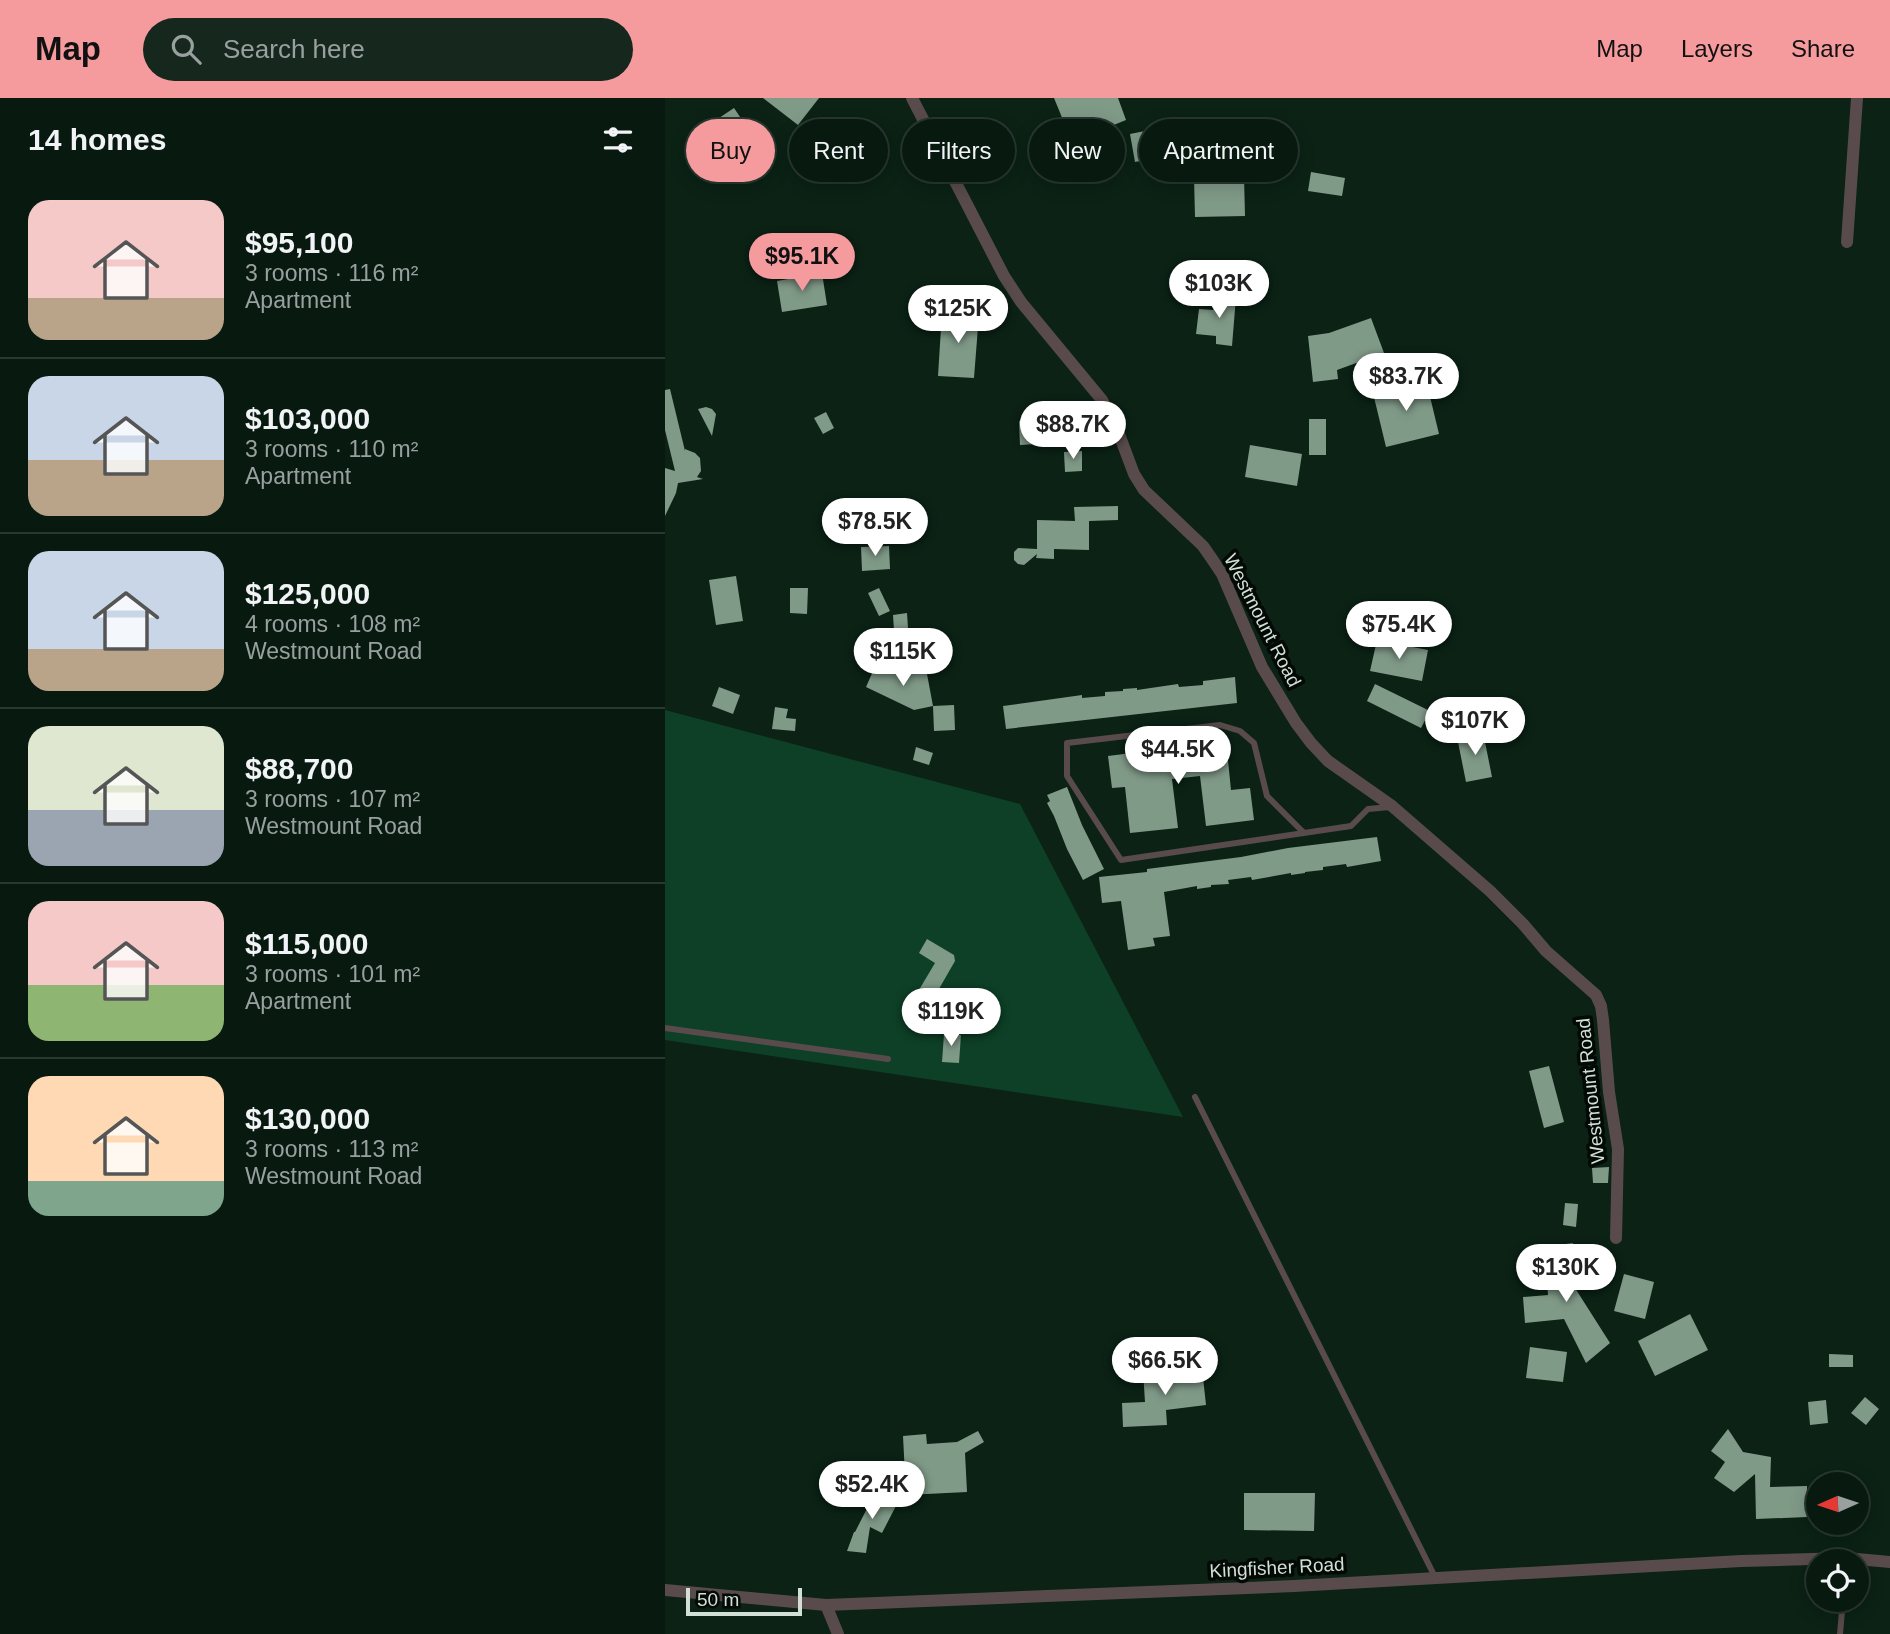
<!DOCTYPE html>
<meta charset="utf-8">
<style>
:root{--surface:#081a10;--page:#16271e;--text:#f1f3f6;--muted:#98a19f;--line:#293830;--accent:#f59b9e}
body{margin:0;font-family:Arial,sans-serif;background:var(--page);color:var(--text);height:100vh;display:flex;flex-direction:column;font-size:26px;white-space:nowrap}
*{box-sizing:border-box;margin:0}
p{font-size:23px;color:var(--muted)}
.icon{flex:none;width:38px;height:38px;fill:none;stroke:currentColor;stroke-width:2;stroke-linecap:round;stroke-linejoin:round}
.map{position:relative;flex:1;overflow:hidden}
.panel{display:flex;flex-direction:column;background:var(--surface);width:665px}
.panel>*{flex:none}
.guide{position:absolute;left:21px;top:21px;width:665px;height:63px;display:flex;gap:14px}
.needle{width:46px;rotate:267deg}
.controls{position:absolute;left:1141px;top:1374px;display:grid;gap:14px}
.controls a{display:grid;place-items:center;width:63px;height:63px;border-radius:50%;background:var(--surface);box-shadow:0 4px 18px #0003,0 0 0 2px var(--line);font-size:35px}
.scale{position:absolute;left:21px;bottom:18px;width:116px;box-sizing:border-box;padding-left:7px;border:4px solid #d1dfd6;border-top:0;font-size:19px;line-height:24px;white-space:nowrap;color:#d1dfd6;-webkit-text-stroke:5px #030905;paint-order:stroke}
.price{position:absolute;translate:-50% -60px;padding:0 16px;border-radius:24px;background:#fff;color:#222;font-size:23px;line-height:46px;filter:drop-shadow(0 2px 4px #0008)}
.price::after{content:'';position:absolute;left:50%;top:42px;width:21px;height:16px;margin-left:-10px;background:inherit;clip-path:polygon(0 0,100% 0,50% 100%)}
.price.active{background:var(--accent);color:#111}
ul{padding:0;list-style:none}
li{display:flex;align-items:center;gap:21px;height:175px;padding:0 28px}
li+li{border-top:2px solid var(--line)}
li span{display:grid;place-items:center;flex:none;width:196px;height:140px;border-radius:21px;color:#555}
li>.icon{margin-inline-start:auto}
span .icon{width:84px;height:84px;fill:#fffc;stroke-width:1}
li b{font-size:30px}
h2{display:flex;justify-content:space-between;align-items:center;height:84px;padding:0 28px;font-size:30px}
.tag{padding:0 24px;border-radius:32px;background:var(--surface);box-shadow:0 4px 18px #0003,0 0 0 2px var(--line);font-size:24px;line-height:63px}
.tag.active{background:var(--accent);color:#111}
header{display:flex;align-items:center;gap:42px;box-sizing:border-box;height:98px;padding:0 35px;background:var(--accent);color:#111}
header strong{font-size:33px}
nav{display:flex;gap:38px;margin-inline-start:auto;font-size:24px}
.search{width:490px;height:63px;background:var(--page);display:flex;align-items:center;gap:18px;box-sizing:border-box;padding:0 24px;border-radius:38px;color:var(--muted);font-size:26px}
main{display:flex;flex:1;min-height:0}
.map>svg:first-child{display:block}
</style>
<header>
<strong>Map</strong>
<div class="search"><svg class="icon" aria-label="search" viewBox="0 0 24 24"><circle cx="10" cy="10" r="6"/><path d="M15 15l6 6"/></svg>Search here</div>
<nav><a>Map</a><a>Layers</a><a>Share</a></nav>
</header>
<main>
<section class="panel">
<h2>14 homes<svg class="icon" aria-label="filters" viewBox="0 0 24 24"><path d="M4 7h16M4 17h16"/><circle cx="9" cy="7" r="2"/><circle cx="15" cy="17" r="2"/></svg></h2>
<ul>
<li><span style="background:linear-gradient(#f6c9c9 70%,#b9a48a 0)"><svg class="icon" aria-label="home" viewBox="0 0 24 24"><path d="M3 11l9-7 9 7M6 9v11h12V9"/></svg></span><div><b>$95,100</b><p>3 rooms · 116 m²</p><p>Apartment</p></div></li>
<li><span style="background:linear-gradient(#c9d6e8 60%,#b9a48a 0)"><svg class="icon" aria-label="home" viewBox="0 0 24 24"><path d="M3 11l9-7 9 7M6 9v11h12V9"/></svg></span><div><b>$103,000</b><p>3 rooms · 110 m²</p><p>Apartment</p></div></li>
<li><span style="background:linear-gradient(#c9d6e8 70%,#b9a48a 0)"><svg class="icon" aria-label="home" viewBox="0 0 24 24"><path d="M3 11l9-7 9 7M6 9v11h12V9"/></svg></span><div><b>$125,000</b><p>4 rooms · 108 m²</p><p>Westmount Road</p></div></li>
<li><span style="background:linear-gradient(#dfe7d0 60%,#9aa5b1 0)"><svg class="icon" aria-label="home" viewBox="0 0 24 24"><path d="M3 11l9-7 9 7M6 9v11h12V9"/></svg></span><div><b>$88,700</b><p>3 rooms · 107 m²</p><p>Westmount Road</p></div></li>
<li><span style="background:linear-gradient(#f6c9c9 60%,#8fb573 0)"><svg class="icon" aria-label="home" viewBox="0 0 24 24"><path d="M3 11l9-7 9 7M6 9v11h12V9"/></svg></span><div><b>$115,000</b><p>3 rooms · 101 m²</p><p>Apartment</p></div></li>
<li><span style="background:linear-gradient(#ffd9b3 75%,#7fa58c 0)"><svg class="icon" aria-label="home" viewBox="0 0 24 24"><path d="M3 11l9-7 9 7M6 9v11h12V9"/></svg></span><div><b>$130,000</b><p>3 rooms · 113 m²</p><p>Westmount Road</p></div></li>
</ul>
</section>
<div class="map">
<svg width="1225" height="1536" viewBox="0 0 1225 1536">
<rect width="100%" height="100%" fill="#0b2215"/>
<path fill="#0d4026" d="M0 612 355 706 518 1019 0 942Z"/>
<path fill="#809a88" d="M98 0H154L133 27Z
M389 0H453L461 22 407 44Z
M69 10 94 47 73 62 48 24Z
M490 31 496 59 470 64 465 36Z
M578 39 580 118 530 119 528 40Z
M646 74 680 80 677 98 643 93Z
M157 175 162 207 117 214 112 183Z
M550 197 571 199 567 248 551 246V238L531 236 534 211 548 212Z
M277 214 314 216 309 280 273 278Z
M706 220 719 255 672 272 673 281 648 284 643 238 664 235Z
M761 282 774 336 721 349 708 295Z
M5 291 20 353V351L30 355 35 360 36 373 32 379 38 381 13 385 11 395 0 418V370L10 373 0 332V292Z
M41 309 47 311 51 316 47 338 33 311Z
M161 314 169 330 158 336 149 320Z
M644 321H661V357H644Z
M371 322 372 346 355 347 354 323Z
M585 347 637 356 632 388 580 379Z
M417 353V373L400 374 399 354Z
M453 408V422L424 423V452L389 451V461L371 460 372 456 359 467 353 466 349 462V454L353 450 372 451V422L410 423 409 409Z
M224 448 225 471 197 473 196 449Z
M71 478 78 523 51 527 44 482Z
M125 490H143L142 516 125 515Z
M214 490 225 513 214 518 203 495Z
M242 515 243 530 229 532 228 517Z
M712 542 763 552 757 583 705 573Z
M209 571 262 576 268 608 249 612 201 589Z
M570 579 572 605 341 631 338 608 417 597V600L440 598V594L458 593V591L472 590V592L513 586 514 589 538 587V583Z
M710 586 765 613 756 630 702 603Z
M54 589 75 597 68 616 47 608Z
M289 607 290 632 269 633 268 608Z
M110 609 123 611 121 620 131 621 130 633 107 631Z
M818 634 827 679 801 684 792 639Z
M561 643 566 692 585 690 589 722 541 728 535 678 507 681 513 730 465 735 460 689 447 690 443 658Z
M251 649 268 655 264 667 248 662Z
M402 689 417 727 439 771 418 782 402 751 389 718 382 705 385 703 382 697Z
M712 739 716 763 682 769 681 766 658 769V772L640 774V775L626 777V775L587 782 586 779 563 782 564 786 546 787V789L532 791V788L499 794 505 838 488 840 490 848 463 852 456 803 437 805 434 779 482 774V771L576 759 623 750Z
M262 841 289 857 290 863 263 910 248 902 270 865 254 855Z
M279 936 296 937 294 965 277 964Z
M884 968 899 1024 879 1030 864 973Z
M944 1069 943 1085H928L927 1070Z
M900 1105 913 1106 911 1129 898 1127Z
M908 1145 903 1179 945 1245 921 1265 899 1221 860 1225 858 1199 883 1197 879 1149Z
M959 1176 989 1184 980 1221 949 1213Z
M1025 1216 1043 1252 990 1278 973 1243Z
M865 1249 902 1254 898 1284 861 1280Z
M1164 1256 1188 1257V1269H1164Z
M537 1270 541 1307 501 1312 502 1327 458 1329 457 1305 480 1304 478 1273 499 1272V1274Z
M1200 1299 1214 1311 1201 1327 1186 1315Z
M1161 1302 1163 1325 1145 1327 1143 1304Z
M1063 1331 1078 1354 1106 1359 1105 1389 1142 1388V1419L1091 1421 1090 1376 1069 1394 1049 1380 1060 1364 1046 1353Z
M313 1333 319 1344 300 1355 302 1394 241 1397 238 1338 261 1336 262 1346 292 1344Z
M211 1393 233 1404 217 1435 205 1429 201 1455 182 1453 189 1434H190Z
M579 1395H650L649 1433 579 1432Z"/>
<g fill="none" stroke-linecap="round" stroke-linejoin="round">
<path stroke="#594b4c" stroke-width="6" d="M639 735 602 698 589 645 575 633 555 627 402 645V678L456 762 686 728 703 711 725 709
M0 930 223 961
M530 999 770 1479
M1175 1536 1178 1502"/>
<path stroke="#594b4c" stroke-width="12" d="M247 0 339 178 356 204 437 302 451 328 469 376 479 392 538 448 547 461 557 476 597 569 631 625 646 645 663 663 727 708 825 793 858 826 881 853 931 897 936 908 938 922 944 994 953 1051 951 1140
M1182 144 1192 0
M0 1492 161 1507 629 1488 1076 1463 1181 1460 1225 1464
M161 1507 173 1536"/>
</g>
<g text-anchor="middle" stroke-width="7" stroke-linejoin="round" paint-order="stroke">
<g font-size="19" fill="#d1dfd6" stroke="#030905">
<text transform="translate(598 522) rotate(63)" y="7">Westmount Road</text>
<text transform="translate(925 993) rotate(-96)" y="7">Westmount Road</text>
<text transform="translate(612 1469) rotate(-3)" y="7">Kingfisher Road</text>
</g>
</g>
</svg>
<div class="controls">
<a><svg class="needle" viewBox="-14 -14 28 28"><path d="M0-13l5 13h-10z" fill="#e53935"/><path d="M0 13l5-13h-10z" fill="#98a19f"/></svg></a>
<a><svg class="icon" aria-label="locate" viewBox="0 0 24 24"><circle cx="12" cy="12" r="6"/><path d="M12 2v4M12 18v4M2 12h4M18 12h4"/></svg></a>
</div>
<div class="scale">50 m</div>
<b class="price active" style="left:137px;top:195px">$95.1K</b>
<b class="price" style="left:554px;top:222px">$103K</b>
<b class="price" style="left:293px;top:247px">$125K</b>
<b class="price" style="left:741px;top:315px">$83.7K</b>
<b class="price" style="left:408px;top:363px">$88.7K</b>
<b class="price" style="left:210px;top:460px">$78.5K</b>
<b class="price" style="left:734px;top:563px">$75.4K</b>
<b class="price" style="left:238px;top:590px">$115K</b>
<b class="price" style="left:810px;top:659px">$107K</b>
<b class="price" style="left:513px;top:688px">$44.5K</b>
<b class="price" style="left:286px;top:950px">$119K</b>
<b class="price" style="left:901px;top:1206px">$130K</b>
<b class="price" style="left:500px;top:1299px">$66.5K</b>
<b class="price" style="left:207px;top:1423px">$52.4K</b>
<div class="guide">
<a class="tag active">Buy</a>
<a class="tag">Rent</a>
<a class="tag">Filters</a>
<a class="tag">New</a>
<a class="tag">Apartment</a>
</div>
</div>
</main>
